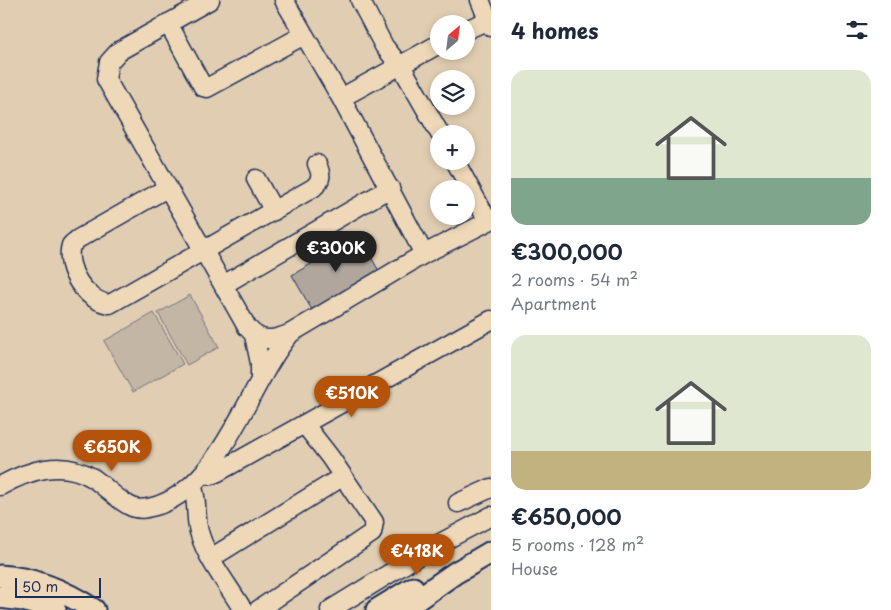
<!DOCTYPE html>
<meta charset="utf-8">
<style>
:root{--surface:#fff;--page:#f2f2f3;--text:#1f2937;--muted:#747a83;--accent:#b45309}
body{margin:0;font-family:"Playpen Sans",sans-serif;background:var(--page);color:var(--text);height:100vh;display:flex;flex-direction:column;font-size:19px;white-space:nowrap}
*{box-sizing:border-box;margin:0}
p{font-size:16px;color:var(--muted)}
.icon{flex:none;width:28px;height:28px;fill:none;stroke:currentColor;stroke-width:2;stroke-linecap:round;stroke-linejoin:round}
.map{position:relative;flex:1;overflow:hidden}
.panel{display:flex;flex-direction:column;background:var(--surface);width:400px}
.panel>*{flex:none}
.needle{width:32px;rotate:28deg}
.buttons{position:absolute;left:430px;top:15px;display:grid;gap:10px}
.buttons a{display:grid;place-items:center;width:45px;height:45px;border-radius:50%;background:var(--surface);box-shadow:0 2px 8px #0003;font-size:25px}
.scale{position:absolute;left:15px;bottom:12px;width:86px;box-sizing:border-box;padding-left:5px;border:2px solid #1b2f5e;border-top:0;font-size:14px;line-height:18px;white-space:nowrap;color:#1b2f5e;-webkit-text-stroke:4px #eed8b7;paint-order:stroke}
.price{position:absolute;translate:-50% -42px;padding:0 11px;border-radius:18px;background:var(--accent);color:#fff;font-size:16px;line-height:32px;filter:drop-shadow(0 1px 2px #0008)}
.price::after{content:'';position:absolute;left:50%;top:30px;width:15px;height:11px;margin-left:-8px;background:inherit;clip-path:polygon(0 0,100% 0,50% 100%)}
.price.on{background:#222;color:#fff}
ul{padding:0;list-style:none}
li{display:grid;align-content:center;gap:10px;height:265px;padding:0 20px}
li span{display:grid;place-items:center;height:155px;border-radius:15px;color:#555}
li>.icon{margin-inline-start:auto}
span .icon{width:90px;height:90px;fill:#fffc;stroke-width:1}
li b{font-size:21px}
h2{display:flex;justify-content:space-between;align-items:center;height:60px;padding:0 20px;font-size:21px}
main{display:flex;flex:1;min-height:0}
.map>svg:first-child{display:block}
</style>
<main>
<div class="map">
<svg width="491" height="610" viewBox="0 0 491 610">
<rect width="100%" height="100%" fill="#e1ceb2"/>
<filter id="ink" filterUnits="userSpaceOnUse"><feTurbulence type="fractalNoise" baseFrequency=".02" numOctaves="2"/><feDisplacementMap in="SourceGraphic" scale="10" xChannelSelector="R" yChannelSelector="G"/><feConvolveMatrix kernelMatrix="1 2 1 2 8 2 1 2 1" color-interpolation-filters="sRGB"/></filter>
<g filter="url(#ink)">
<path fill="#c4b6a5" stroke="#707282" d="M190 295 219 347 187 365 158 313Z
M154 313 183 364 133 392 104 341Z"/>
<path fill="#b0a69d" stroke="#1b2f5e" d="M359 236 379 271 312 310 292 275Z"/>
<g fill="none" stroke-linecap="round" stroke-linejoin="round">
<g stroke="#1b2f5e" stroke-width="21">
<path id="minor" d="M210 0 119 51 109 62 106 79 247 327C260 343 273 341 291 333L424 254 491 220
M284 0 341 98 424 254
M360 0 384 46 404 71 440 134
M480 0 491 27
M168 23 203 87 207 88 304 35
M466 30 491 19
M341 98 439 44
M455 161 488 221
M256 179 274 211
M167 188 78 239 71 245C64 268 86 302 110 304L313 188C322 180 322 175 317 164
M223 285 390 188
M254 335 260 363V380
M203 474 211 475 218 472 491 320
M192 485C199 502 194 518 200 535 208 561 229 586 243 610
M0 486C29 470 62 459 93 478 106 487 116 499 130 506 139 511 149 508 159 505 225 481 248 383 291 333
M458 503 491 488
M211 558 342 477
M258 610 372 533 374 522 330 457 305 425
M330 610 431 548 491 516"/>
</g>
<g stroke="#1b2f5e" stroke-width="25">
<path id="major" d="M0 576C35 578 65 591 94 610
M0 597 23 600 55 610
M377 610 413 588
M402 610 455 573 491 552"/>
</g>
<use href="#minor" stroke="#eed8b7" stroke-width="18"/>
<use href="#major" stroke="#eed8b7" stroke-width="21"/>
</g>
</g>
</svg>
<div class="buttons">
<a><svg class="needle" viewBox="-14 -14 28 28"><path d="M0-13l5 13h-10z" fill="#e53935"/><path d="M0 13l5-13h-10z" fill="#747a83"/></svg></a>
<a><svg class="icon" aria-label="layers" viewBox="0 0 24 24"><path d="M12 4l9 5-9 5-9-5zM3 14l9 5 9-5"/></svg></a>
<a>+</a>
<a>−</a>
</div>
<div class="scale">50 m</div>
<b class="price on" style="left:336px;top:273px">€300K</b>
<b class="price" style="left:352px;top:418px">€510K</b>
<b class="price" style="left:112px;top:472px">€650K</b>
<b class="price" style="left:417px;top:576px">€418K</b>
</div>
<section class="panel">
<h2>4 homes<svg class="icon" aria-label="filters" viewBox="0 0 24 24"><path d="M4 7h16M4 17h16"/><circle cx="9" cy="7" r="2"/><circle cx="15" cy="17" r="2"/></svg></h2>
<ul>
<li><span style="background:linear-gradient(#dfe7d0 70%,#7fa58c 0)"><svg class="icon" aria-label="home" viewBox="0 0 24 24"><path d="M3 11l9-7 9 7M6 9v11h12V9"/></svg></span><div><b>€300,000</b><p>2 rooms · 54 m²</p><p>Apartment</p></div></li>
<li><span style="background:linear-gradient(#dfe7d0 75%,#c2b280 0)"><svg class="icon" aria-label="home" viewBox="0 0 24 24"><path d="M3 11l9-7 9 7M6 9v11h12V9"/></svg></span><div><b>€650,000</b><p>5 rooms · 128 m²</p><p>House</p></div></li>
</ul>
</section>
</main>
